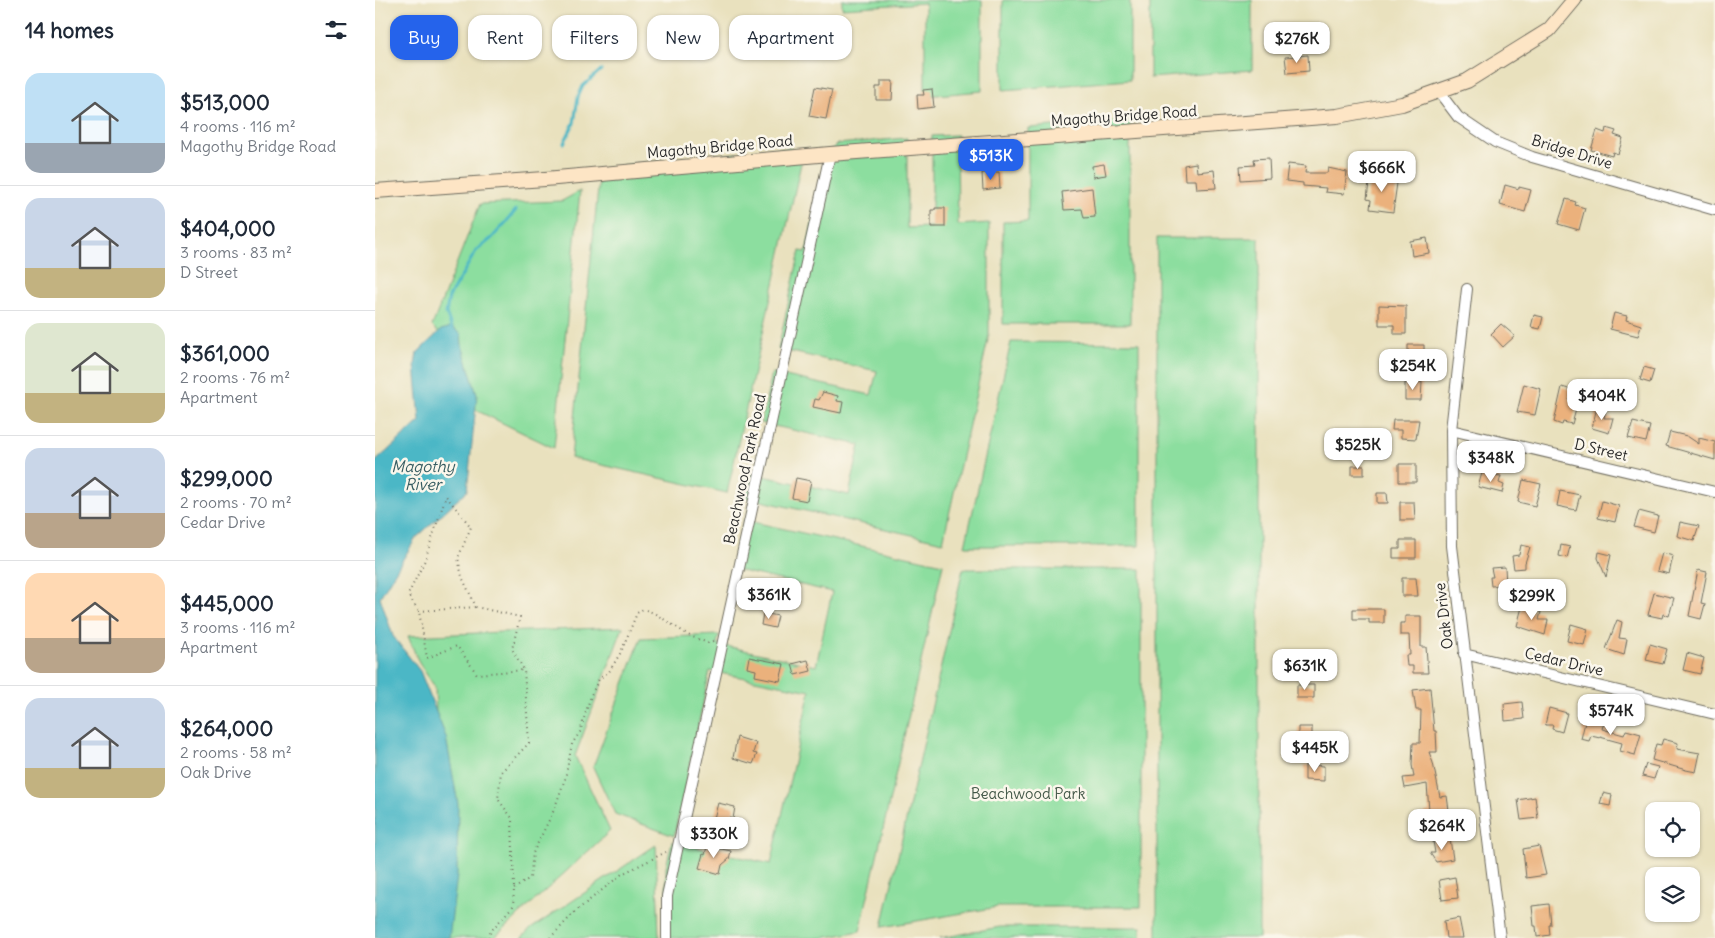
<!DOCTYPE html>
<meta charset="utf-8">
<style>
:root{--surface:#fff;--page:#f6f6f7;--text:#1f2937;--muted:#747a83;--line:#e0e1e3;--accent:#2563eb}
body{margin:0;font-family:Delius,sans-serif;background:var(--page);color:var(--text);height:100vh;display:flex;flex-direction:column;font-size:19px;white-space:nowrap}
*{box-sizing:border-box;margin:0}
p{font-size:16px;color:var(--muted)}
.icon{flex:none;width:28px;height:28px;fill:none;stroke:currentColor;stroke-width:2;stroke-linecap:round;stroke-linejoin:round}
.map{position:relative;flex:1;overflow:hidden}
.panel{display:flex;flex-direction:column;background:var(--surface);width:375px}
.panel>*{flex:none}
.hud{position:absolute;left:15px;top:15px;width:475px;height:45px;display:flex;gap:10px}
.tools{position:absolute;left:1270px;top:802px;display:grid;gap:10px}
.tools a{display:grid;place-items:center;width:55px;height:55px;border-radius:10px;background:var(--surface);box-shadow:0 1px 4px #0004;font-size:25px}
.price{position:absolute;translate:-50% -42px;padding:0 11px;border-radius:10px;background:#fff;color:#222;font-size:16px;line-height:32px;filter:drop-shadow(0 1px 2px #0008)}
.price::after{content:'';position:absolute;left:50%;top:30px;width:15px;height:11px;margin-left:-8px;background:inherit;clip-path:polygon(0 0,100% 0,50% 100%)}
.price.current{background:var(--accent);color:#fff}
ul{padding:0;list-style:none}
li{display:flex;align-items:center;gap:15px;height:125px;padding:0 25px}
li+li{border-top:1px solid var(--line)}
li span{display:grid;place-items:center;flex:none;width:140px;height:100px;border-radius:15px;color:#555}
li>.icon{margin-inline-start:auto}
span .icon{width:60px;height:60px;fill:#fffc;stroke-width:1}
li b{font-size:21px}
h2{display:flex;justify-content:space-between;align-items:center;height:60px;padding:0 25px;font-size:21px}
.tag{padding:0 18px;border-radius:15px;background:var(--surface);box-shadow:0 1px 4px #0004;font-size:18px;line-height:45px}
.tag.current{background:var(--accent);color:#fff}
main{display:flex;flex:1;min-height:0}
.map>svg:first-child{display:block}
</style>
<main>
<section class="panel">
<h2>14 homes<svg class="icon" aria-label="filters" viewBox="0 0 24 24"><path d="M4 7h16M4 17h16"/><circle cx="9" cy="7" r="2"/><circle cx="15" cy="17" r="2"/></svg></h2>
<ul>
<li><span style="background:linear-gradient(#bfe0f5 70%,#9aa5b1 0)"><svg class="icon" aria-label="home" viewBox="0 0 24 24"><path d="M3 11l9-7 9 7M6 9v11h12V9"/></svg></span><div><b>$513,000</b><p>4 rooms · 116 m²</p><p>Magothy Bridge Road</p></div></li>
<li><span style="background:linear-gradient(#c9d6e8 70%,#c2b280 0)"><svg class="icon" aria-label="home" viewBox="0 0 24 24"><path d="M3 11l9-7 9 7M6 9v11h12V9"/></svg></span><div><b>$404,000</b><p>3 rooms · 83 m²</p><p>D Street</p></div></li>
<li><span style="background:linear-gradient(#dfe7d0 70%,#c2b280 0)"><svg class="icon" aria-label="home" viewBox="0 0 24 24"><path d="M3 11l9-7 9 7M6 9v11h12V9"/></svg></span><div><b>$361,000</b><p>2 rooms · 76 m²</p><p>Apartment</p></div></li>
<li><span style="background:linear-gradient(#c9d6e8 65%,#b9a48a 0)"><svg class="icon" aria-label="home" viewBox="0 0 24 24"><path d="M3 11l9-7 9 7M6 9v11h12V9"/></svg></span><div><b>$299,000</b><p>2 rooms · 70 m²</p><p>Cedar Drive</p></div></li>
<li><span style="background:linear-gradient(#ffd9b3 65%,#b9a48a 0)"><svg class="icon" aria-label="home" viewBox="0 0 24 24"><path d="M3 11l9-7 9 7M6 9v11h12V9"/></svg></span><div><b>$445,000</b><p>3 rooms · 116 m²</p><p>Apartment</p></div></li>
<li><span style="background:linear-gradient(#c9d6e8 70%,#c2b280 0)"><svg class="icon" aria-label="home" viewBox="0 0 24 24"><path d="M3 11l9-7 9 7M6 9v11h12V9"/></svg></span><div><b>$264,000</b><p>2 rooms · 58 m²</p><p>Oak Drive</p></div></li>
</ul>
</section>
<div class="map">
<svg width="1340" height="938" viewBox="0 0 1340 938">
<rect width="100%" height="100%" fill="#fbf7ec"/>
<filter id="ink" filterUnits="userSpaceOnUse"><feTurbulence type="fractalNoise" baseFrequency=".02" numOctaves="2"/><feDisplacementMap in="SourceGraphic" scale="10" xChannelSelector="R" yChannelSelector="G"/><feConvolveMatrix kernelMatrix="1 2 1 2 8 2 1 2 1" color-interpolation-filters="sRGB"/></filter>
<filter id="wash" filterUnits="userSpaceOnUse"><feTurbulence type="fractalNoise" baseFrequency=".0096" numOctaves="4" result="noise"/><feDisplacementMap in="SourceGraphic" scale="20" xChannelSelector="R" yChannelSelector="G"/><feGaussianBlur stdDeviation="1.12" result="paint"/><feColorMatrix in="noise" values="0 0 0 0 0 0 0 0 0 0 0 0 0 0 0 0 0 1.4 0 .05"/><feComposite in="paint" operator="in"/></filter>
<g filter="url(#wash)">
<rect width="100%" height="100%" fill="#e9e1be"/>
<path fill="#8cde9f" stroke="#5c8465" d="M467 0H607V91L550 96V3L467 8Z
M628 0H755V80L628 90Z
M775 0H877V70L775 78Z
M755 120V324H628V222L653 221V128Z
M582 135 583 225 614 223V335L568 542 369 497 375 473 474 495 485 445 386 423 397 373 496 395 502 371 403 349 425 251 431 252 452 155 462 144 532 138V228L557 227V136Z
M416 148 427 159 352 493 196 458 224 179 249 165Z
M205 191 179 448 80 400 91 362 57 326 105 204 187 201Z
M782 238H884V938H782Z
M636 342 764 343V546H590Z
M369 520 568 564 485 931 448 938H292L291 867 297 842 396 864 435 691 335 671 299 836 240 814 218 767 266 638 344 635 342 644 441 666 457 592 358 569Z
M588 569H766V907H623L507 927Z
M248 627 200 756 235 831 119 938H70L60 687 44 663 33 636Z
M281 845 284 938H146L157 928Z
M625 927H766V938H565Z"/>
<path fill="#4bb7c6" stroke="#3b7178" d="M77 327 86 334 87 345 102 395 92 491 41 538 5 597 18 636 45 671 71 737 83 804 82 876 74 938H0V462L45 421 40 365 42 353 66 330Z"/>
<g fill="none" stroke-linecap="round" stroke-linejoin="round">
<path stroke="#4bb7c6" stroke-width="3" d="M189 143 199 123 203 97 208 86 226 70
M77 329 71 313 74 297 101 251 117 238 132 221 141 210"/>
</g>
<g id="blocks">
<path fill="#ebb17c" d="M933 55 934 71 912 73 910 57Z
M506 81H518L517 100H501V87H506Z
M440 87 457 90 451 119 434 116Z
M557 89 559 107 543 109 542 95H549L548 90Z
M1231 128 1241 131 1239 135 1248 138 1243 154 1238 152 1237 156 1216 150 1222 130 1230 133Z
M894 158 895 178 866 180 865 166 880 165 879 159Z
M821 163 822 172 839 170 841 188 822 189 821 180H810L809 165Z
M729 164 731 175 718 177 717 166Z
M913 164 931 166 930 173H952L953 168 972 172 969 194 950 192 951 188 928 186V183L911 181Z
M624 172 625 188 608 190 607 173Z
M995 174 1012 176 1011 182 1022 183 1018 212 995 209 996 200 992 199Z
M1130 185 1144 189V187L1156 190 1150 212 1125 205Z
M717 188 720 217 709 218 707 209 689 210 687 192Z
M1191 199 1201 202 1200 205 1210 208 1204 230 1183 224Z
M560 208H570V227H556V210H560Z
M1052 238 1054 253 1037 256 1035 241Z
M1004 305 1031 306V334H1019V325H1004Z
M1239 313 1252 316 1251 320 1266 325 1263 336 1235 329Z
M1159 315 1168 317 1165 329 1156 327Z
M1126 324 1140 336 1128 347 1116 334Z
M1033 345H1049V362H1033Z
M1269 367 1279 370 1275 383 1265 380Z
M1047 382 1046 400H1030V383Z
M1149 384 1166 389 1160 415 1142 412Z
M1187 387 1197 390 1194 400 1203 402 1197 424 1188 422 1187 425 1179 422Z
M448 392 463 396 462 401 468 402 466 413 438 407 440 399 444 400Z
M1222 407 1231 409 1229 418H1238L1234 433 1217 428Z
M1018 420H1044L1041 439 1026 438V430H1017Z
M1258 422 1275 426 1271 442 1253 438Z
M1295 432 1312 436 1324 444V438L1340 442V460L1291 446Z
M1024 464H1041V482H1024Z
M977 466H989V475H977Z
M1107 473 1126 476 1124 483 1129 485 1127 493 1103 487Z
M421 478 436 481 432 501 417 498Z
M1148 480 1166 484 1160 506 1143 502Z
M1185 491 1205 495 1201 510 1182 506Z
M1002 493H1012L1013 503H1002Z
M1227 501 1244 506 1240 522 1223 518Z
M1025 502H1039L1040 520H1025Z
M1264 511 1283 516 1279 532 1259 527Z
M1305 522 1324 526 1319 541 1302 536Z
M1025 540H1041V558H1018V549H1025Z
M1146 545 1155 547 1150 563V568L1139 569 1137 556 1144 555Z
M1186 545 1195 547 1192 558 1184 556Z
M1224 552 1236 555 1231 577 1223 558Z
M1287 553 1298 556 1294 574 1282 571Z
M1130 567 1131 585 1116 586 1115 577H1118L1116 568Z
M1323 570 1332 572 1326 603 1330 604 1326 619 1314 616Z
M1027 578H1041L1043 596H1027Z
M1279 593 1299 598 1294 616 1288 614 1287 618 1273 615Z
M1147 607 1156 609 1157 615 1158 610 1166 612 1164 620H1173L1170 635 1142 626Z
M978 609H1009V623H994V619H978Z
M388 613 403 616 400 628 386 625Z
M1030 616H1046V647H1051L1053 673H1038V666H1032L1031 655H1035L1034 635H1025V623H1030Z
M1242 620 1247 622 1244 638 1252 639 1249 655 1231 649Z
M1196 624 1213 629 1209 645 1192 641Z
M1275 644 1292 649 1288 664 1271 660Z
M1312 653 1329 658 1325 674 1308 670Z
M374 657 409 664 405 681 380 676 381 670 372 668Z
M433 660 436 671 420 675 417 664Z
M922 685H939V698H922Z
M1055 688 1059 731H1061L1062 752H1054L1058 763 1065 797 1072 796 1075 818 1051 822 1050 812 1054 811 1052 784 1030 788 1028 778 1039 777 1037 765 1038 743H1045L1046 710H1041L1038 690Z
M1147 702 1149 719 1130 721 1129 704Z
M1174 708 1192 713 1187 732 1177 729 1178 725H1170Z
M1211 718 1229 722 1227 729 1249 735 1251 730 1266 734 1260 755 1245 751 1247 743 1225 737V738L1216 736 1214 741 1206 739Z
M923 727H937V746H923Z
M362 737 381 743 378 753 382 754 378 764 358 758Z
M1288 739 1303 743 1302 749 1325 753 1321 772 1311 770 1277 760 1281 744 1286 745Z
M1271 764 1283 767 1279 779 1267 776Z
M930 765 949 766V781L930 780Z
M1228 793 1237 795 1235 806 1225 804Z
M1160 797 1163 818 1146 820 1143 800Z
M343 803 360 807 358 819 354 818 352 829 337 826Z
M1075 839 1078 859 1061 862 1055 853H1060L1058 841Z
M332 846 356 851 354 859 347 865 345 874 324 868 328 854 330 855Z
M1164 846 1171 875 1151 878 1148 849Z
M1080 877 1083 898 1067 900 1064 880Z
M1174 904 1176 925H1174L1175 935 1162 937 1161 926H1159L1157 906Z
M1084 918 1088 938H1071L1069 921Z"/>
</g>
</g>
<g filter="url(#ink)">
<use href="#blocks" fill-opacity="0" stroke="#6e6b5e" stroke-width="1"/>
<g fill="none" stroke-linecap="round" stroke-linejoin="round">
<g stroke="#6e6b5e" stroke-width="12">
<path id="minor" d="M1064 92 1083 117 1120 142 1157 157 1340 210
M1092 289 1076 430 1077 546 1125 938
M1076 430 1340 492
M1089 654 1340 714
M292 938V896L455 154"/>
</g>
<g stroke="#6e6b5e" stroke-width="16">
<path id="secondary" d="M0 191 170 179 455 154 962 116 1027 104 1092 81 1174 30 1199 0"/>
</g>
<path stroke="#6e6b5e" stroke-width="2" stroke-dasharray="1 4" stroke-linecap="butt" d="M44 611 101 607
M139 889 155 878 158 853 179 810 190 779 197 744 205 732 216 695 224 679 234 672 246 652 262 613 268 609 279 613 315 636 333 643 338 641
M113 938 116 931 138 906 139 889 137 818 123 799 126 772 154 743 149 670 137 649 145 617 101 607 87 577 83 558 96 527 71 496 50 560 33 595 44 611 52 658 82 646 102 674 149 670
M175 938 201 911 247 874 291 852"/>
<use href="#minor" stroke="#fff" stroke-width="10"/>
<use href="#secondary" stroke="#fde5c5" stroke-width="14"/>
</g>
</g>
<g text-anchor="middle" stroke-width="5" stroke-linejoin="round" paint-order="stroke">
<g font-size="15" fill="#2b2b2b" stroke="#fbf7ec">
<text transform="translate(749 116) rotate(-4)" y="5">Magothy Bridge Road</text>
<text transform="translate(345 147) rotate(-5)" y="5">Magothy Bridge Road</text>
<text transform="translate(1197 152) rotate(17)" y="5">Bridge Drive</text>
<text transform="translate(1226 450) rotate(13)" y="5">D Street</text>
<text transform="translate(370 469) rotate(-78)" y="5">Beachwood Park Road</text>
<text transform="translate(1069 616) rotate(-97)" y="5">Oak Drive</text>
<text transform="translate(1189 662) rotate(13)" y="5">Cedar Drive</text>
</g>
<g font-size="15" fill="#435848" stroke="#fbf7ec">
<text x="653" y="799">Beachwood Park</text>
</g>
<g font-size="16" font-style="italic" fill="#365c61" stroke="#fbf7ec">
<text x="48" y="472">Magothy<tspan x="48" dy="18">River</tspan></text>
</g>
</g>
</svg>
<div class="tools">
<a><svg class="icon" aria-label="locate" viewBox="0 0 24 24"><circle cx="12" cy="12" r="6"/><path d="M12 2v4M12 18v4M2 12h4M18 12h4"/></svg></a>
<a><svg class="icon" aria-label="layers" viewBox="0 0 24 24"><path d="M12 4l9 5-9 5-9-5zM3 14l9 5 9-5"/></svg></a>
</div>
<b class="price" style="left:922px;top:64px">$276K</b>
<b class="price current" style="left:616px;top:181px">$513K</b>
<b class="price" style="left:1007px;top:193px">$666K</b>
<b class="price" style="left:1038px;top:391px">$254K</b>
<b class="price" style="left:1227px;top:421px">$404K</b>
<b class="price" style="left:983px;top:470px">$525K</b>
<b class="price" style="left:1116px;top:483px">$348K</b>
<b class="price" style="left:394px;top:620px">$361K</b>
<b class="price" style="left:1157px;top:621px">$299K</b>
<b class="price" style="left:930px;top:691px">$631K</b>
<b class="price" style="left:1236px;top:736px">$574K</b>
<b class="price" style="left:940px;top:773px">$445K</b>
<b class="price" style="left:1067px;top:851px">$264K</b>
<b class="price" style="left:339px;top:859px">$330K</b>
<div class="hud">
<a class="tag current">Buy</a>
<a class="tag">Rent</a>
<a class="tag">Filters</a>
<a class="tag">New</a>
<a class="tag">Apartment</a>
</div>
</div>
</main>
